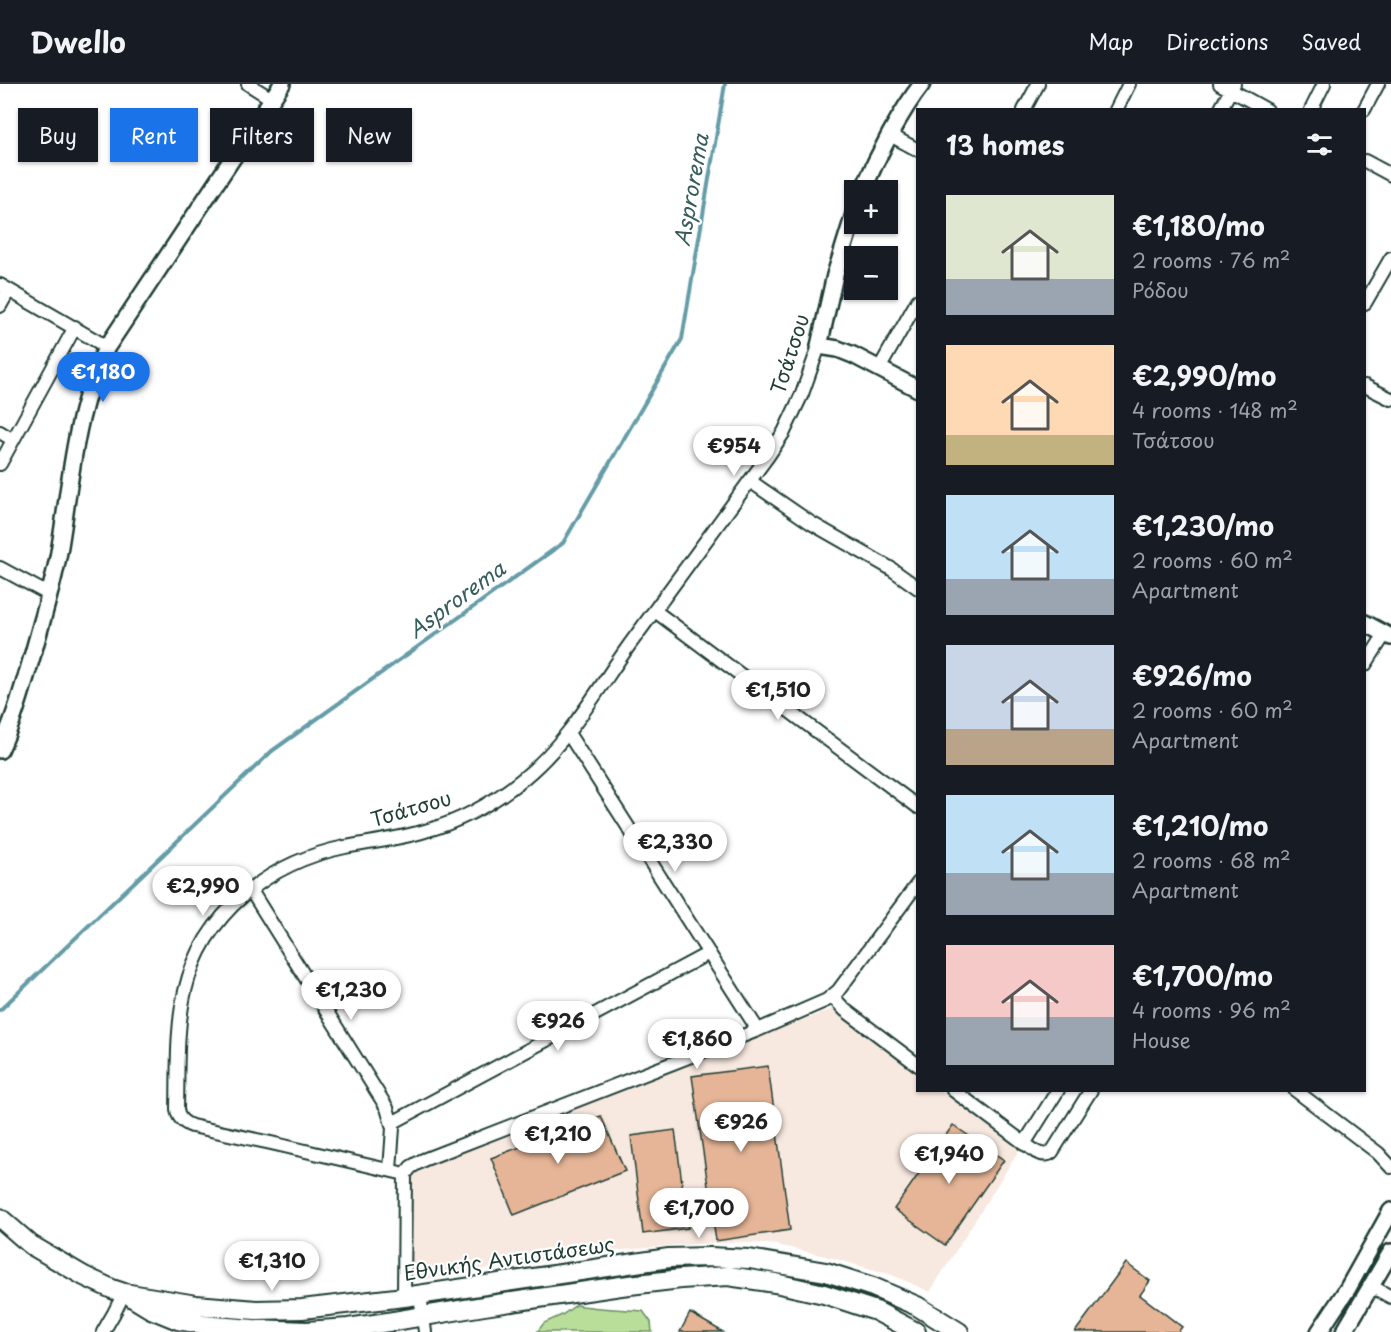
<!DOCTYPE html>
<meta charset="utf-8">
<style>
:root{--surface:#171b24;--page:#242831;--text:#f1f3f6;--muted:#9ea1a6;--line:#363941;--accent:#1a73e8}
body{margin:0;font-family:"Playpen Sans",sans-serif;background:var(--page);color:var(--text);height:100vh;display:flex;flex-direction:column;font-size:22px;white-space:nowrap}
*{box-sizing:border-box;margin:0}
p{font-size:20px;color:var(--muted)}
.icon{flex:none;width:33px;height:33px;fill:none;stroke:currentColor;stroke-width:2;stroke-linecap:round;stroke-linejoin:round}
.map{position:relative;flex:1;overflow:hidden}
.sheet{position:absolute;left:916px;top:24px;width:450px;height:984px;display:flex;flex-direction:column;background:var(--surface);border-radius:0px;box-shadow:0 2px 4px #0004}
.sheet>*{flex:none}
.top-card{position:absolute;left:18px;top:24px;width:570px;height:54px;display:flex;gap:12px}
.fabs{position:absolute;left:844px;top:96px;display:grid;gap:12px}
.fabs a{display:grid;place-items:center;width:54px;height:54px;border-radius:0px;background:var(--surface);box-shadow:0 2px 4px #0004;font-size:30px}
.price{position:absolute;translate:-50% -51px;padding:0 14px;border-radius:21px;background:#fff;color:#222;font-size:20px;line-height:39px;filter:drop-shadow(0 2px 3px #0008)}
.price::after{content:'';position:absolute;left:50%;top:36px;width:18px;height:14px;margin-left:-9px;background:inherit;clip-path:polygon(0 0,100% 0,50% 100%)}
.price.selected{background:var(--accent);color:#fff}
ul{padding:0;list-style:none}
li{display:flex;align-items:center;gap:18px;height:150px;padding:0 30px}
li span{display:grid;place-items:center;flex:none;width:168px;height:120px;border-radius:0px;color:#555}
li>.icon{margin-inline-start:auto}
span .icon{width:72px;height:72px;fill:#fffc;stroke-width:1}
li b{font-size:26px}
h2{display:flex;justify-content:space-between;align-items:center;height:72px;padding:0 30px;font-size:26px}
.pill{padding:0 21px;border-radius:0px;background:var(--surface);box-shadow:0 2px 4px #0004;font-size:21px;line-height:54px}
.pill.selected{background:var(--accent);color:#fff}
header{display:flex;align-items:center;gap:36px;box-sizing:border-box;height:84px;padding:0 30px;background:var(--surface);border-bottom:2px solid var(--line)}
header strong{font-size:28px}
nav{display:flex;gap:33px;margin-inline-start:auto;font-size:21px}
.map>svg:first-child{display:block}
</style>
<header>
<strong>Dwello</strong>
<nav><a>Map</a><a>Directions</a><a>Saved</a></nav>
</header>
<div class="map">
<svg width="1391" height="1248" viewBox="0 0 1391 1248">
<rect width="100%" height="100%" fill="#fff"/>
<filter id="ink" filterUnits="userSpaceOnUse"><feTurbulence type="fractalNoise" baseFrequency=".0167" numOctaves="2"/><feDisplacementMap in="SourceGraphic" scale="12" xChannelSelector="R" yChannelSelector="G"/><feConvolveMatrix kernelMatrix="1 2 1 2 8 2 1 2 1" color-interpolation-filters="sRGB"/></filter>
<g filter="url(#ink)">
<path fill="#f8e9e0" d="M832 925 918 989V1006L941 1007 1020 1065 930 1208 908 1198 892 1191 825 1172 777 1161 739 1158 680 1161 624 1166 509 1181 411 1198 413 1086 445 1071Z"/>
<path fill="#b8de99" stroke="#6c8e66" stroke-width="1.5" d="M576 1221C598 1225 621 1225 643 1227L651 1238 652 1248H537L544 1239 562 1231Z"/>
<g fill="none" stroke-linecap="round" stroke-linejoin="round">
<path stroke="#659ca7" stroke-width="4" d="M0 926 272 667 563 459 682 255 725 0"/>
</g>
<path fill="#e6b597" stroke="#1f3d34" stroke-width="1.5" d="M768 982 790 1146 716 1157 692 992Z
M601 1032 625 1087 514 1131 491 1074Z
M953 1041 1004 1076 945 1161 894 1125Z
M675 1046 688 1144 643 1150 631 1052Z
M1126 1179 1150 1197 1140 1211 1182 1243 1178 1248H1075Z
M690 1229 723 1248H680Z"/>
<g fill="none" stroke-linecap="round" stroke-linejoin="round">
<g stroke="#1f3d34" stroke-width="16">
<path id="minor" d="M248 0 272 15
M1220 0 1267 26
M1024 26 1038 0
M1116 26 1129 0
M1220 26 1234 0
M1311 26 1324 0
M1364 26 1378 0
M890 51 918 66
M1365 77 1391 91
M0 201 107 263
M1365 219 1391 174
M0 222 9 206
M879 285 918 216
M1365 302 1391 315
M0 348 13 356
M0 380 75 243
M750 397 811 439 890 484 918 504
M0 484 50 511
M655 527 918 723
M1365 581 1385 550
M568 649 758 946
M250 805 387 1024 393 1044 390 1086
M833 913 845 926 918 981
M953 1006 1036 1068C1042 1071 1047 1072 1052 1068L1091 1006
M1295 1006 1378 1069 1391 1083
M392 1039 709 869
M1024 1060 1058 1006
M405 1090 411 1083 423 1076 758 946 827 916 838 907 918 799
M1371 1202 1391 1213
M420 1211 425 1248
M404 1213 405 1090 271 1059 192 1042C184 1039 178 1035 177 1025 178 986 176 945 185 907 203 829 270 778 345 763 372 758 399 755 425 747 461 737 496 717 524 694 569 657 597 606 630 560 676 497 722 434 768 372L784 348 802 310 819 262
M103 1248 114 1229 124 1209"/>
</g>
<g stroke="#1f3d34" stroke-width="20">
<path id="tertiary" d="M863 106C877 73 900 28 922 0
M855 127 835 191 819 262 838 265 853 271 918 305
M1365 539 1391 553
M0 666C15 634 24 599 34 566 43 533 53 501 59 468 71 399 74 325 107 263L282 0
M1319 1248 1348 1204 1391 1127
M1344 1248 1391 1168"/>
</g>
<g stroke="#1f3d34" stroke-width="22">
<path id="secondary" d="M0 1134 31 1161 84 1192 112 1205 124 1209 196 1221 256 1226 302 1225 404 1213 669 1174 710 1173 749 1175 826 1188 873 1203 917 1222 959 1248
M133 1214 151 1225 178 1236 214 1242 253 1245 307 1247 348 1244 388 1238 484 1222 621 1202 681 1195 728 1192 775 1199 824 1210 876 1227 916 1248"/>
</g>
<use href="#minor" stroke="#fff" stroke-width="12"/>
<use href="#tertiary" stroke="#fff" stroke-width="15"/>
<use href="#secondary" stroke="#fff" stroke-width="18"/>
</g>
</g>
<g text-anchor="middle" stroke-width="4.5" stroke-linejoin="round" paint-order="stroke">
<g font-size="20" fill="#1f3d34" stroke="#fff">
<text transform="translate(790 270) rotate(-72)" y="7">Τσάτσου</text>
<text transform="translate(411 725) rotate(-16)" y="7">Τσάτσου</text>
<text transform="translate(509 1175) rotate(-8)" y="7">Εθνικής Αντιστάσεως</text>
</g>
<g font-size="21" font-style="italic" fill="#365d5a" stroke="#fff">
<text transform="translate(692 106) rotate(-80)" y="7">Asprorema</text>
<text transform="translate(457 516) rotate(-36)" y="7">Asprorema</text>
</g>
</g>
</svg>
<div class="fabs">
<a>+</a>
<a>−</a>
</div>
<b class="price selected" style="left:103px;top:319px">€1,180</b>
<b class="price" style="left:734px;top:393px">€954</b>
<b class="price" style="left:778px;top:637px">€1,510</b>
<b class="price" style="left:675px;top:789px">€2,330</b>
<b class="price" style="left:203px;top:833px">€2,990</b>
<b class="price" style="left:351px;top:937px">€1,230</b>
<b class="price" style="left:558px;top:968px">€926</b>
<b class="price" style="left:697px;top:986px">€1,860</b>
<b class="price" style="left:741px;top:1069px">€926</b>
<b class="price" style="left:558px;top:1081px">€1,210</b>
<b class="price" style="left:949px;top:1101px">€1,940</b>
<b class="price" style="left:699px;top:1155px">€1,700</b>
<b class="price" style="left:272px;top:1208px">€1,310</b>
<div class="top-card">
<a class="pill">Buy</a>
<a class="pill selected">Rent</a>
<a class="pill">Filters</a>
<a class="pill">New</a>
</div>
<section class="sheet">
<h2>13 homes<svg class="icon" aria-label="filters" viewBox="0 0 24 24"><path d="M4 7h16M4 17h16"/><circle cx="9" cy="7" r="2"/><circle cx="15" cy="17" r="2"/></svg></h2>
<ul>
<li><span style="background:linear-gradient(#dfe7d0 70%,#9aa5b1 0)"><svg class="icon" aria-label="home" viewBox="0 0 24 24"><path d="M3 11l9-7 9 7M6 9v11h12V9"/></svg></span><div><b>€1,180/mo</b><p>2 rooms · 76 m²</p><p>Ρόδου</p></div></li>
<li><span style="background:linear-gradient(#ffd9b3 75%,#c2b280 0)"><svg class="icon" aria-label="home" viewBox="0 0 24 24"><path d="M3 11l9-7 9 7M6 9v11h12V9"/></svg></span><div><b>€2,990/mo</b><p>4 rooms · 148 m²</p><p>Τσάτσου</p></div></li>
<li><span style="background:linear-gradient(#bfe0f5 70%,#9aa5b1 0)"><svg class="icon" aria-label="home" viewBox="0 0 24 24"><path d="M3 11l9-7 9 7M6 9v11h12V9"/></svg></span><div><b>€1,230/mo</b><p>2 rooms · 60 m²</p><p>Apartment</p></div></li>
<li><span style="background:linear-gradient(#c9d6e8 70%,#b9a48a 0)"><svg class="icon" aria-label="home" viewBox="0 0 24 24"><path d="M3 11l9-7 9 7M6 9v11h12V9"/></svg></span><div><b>€926/mo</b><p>2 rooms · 60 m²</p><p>Apartment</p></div></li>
<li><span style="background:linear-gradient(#bfe0f5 65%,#9aa5b1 0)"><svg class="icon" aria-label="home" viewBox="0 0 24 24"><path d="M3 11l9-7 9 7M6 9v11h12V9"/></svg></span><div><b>€1,210/mo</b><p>2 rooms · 68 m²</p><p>Apartment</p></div></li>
<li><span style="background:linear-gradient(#f6c9c9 60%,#9aa5b1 0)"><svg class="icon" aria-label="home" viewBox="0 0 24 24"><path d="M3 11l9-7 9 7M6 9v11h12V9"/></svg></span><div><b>€1,700/mo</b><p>4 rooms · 96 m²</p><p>House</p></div></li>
</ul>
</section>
</div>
